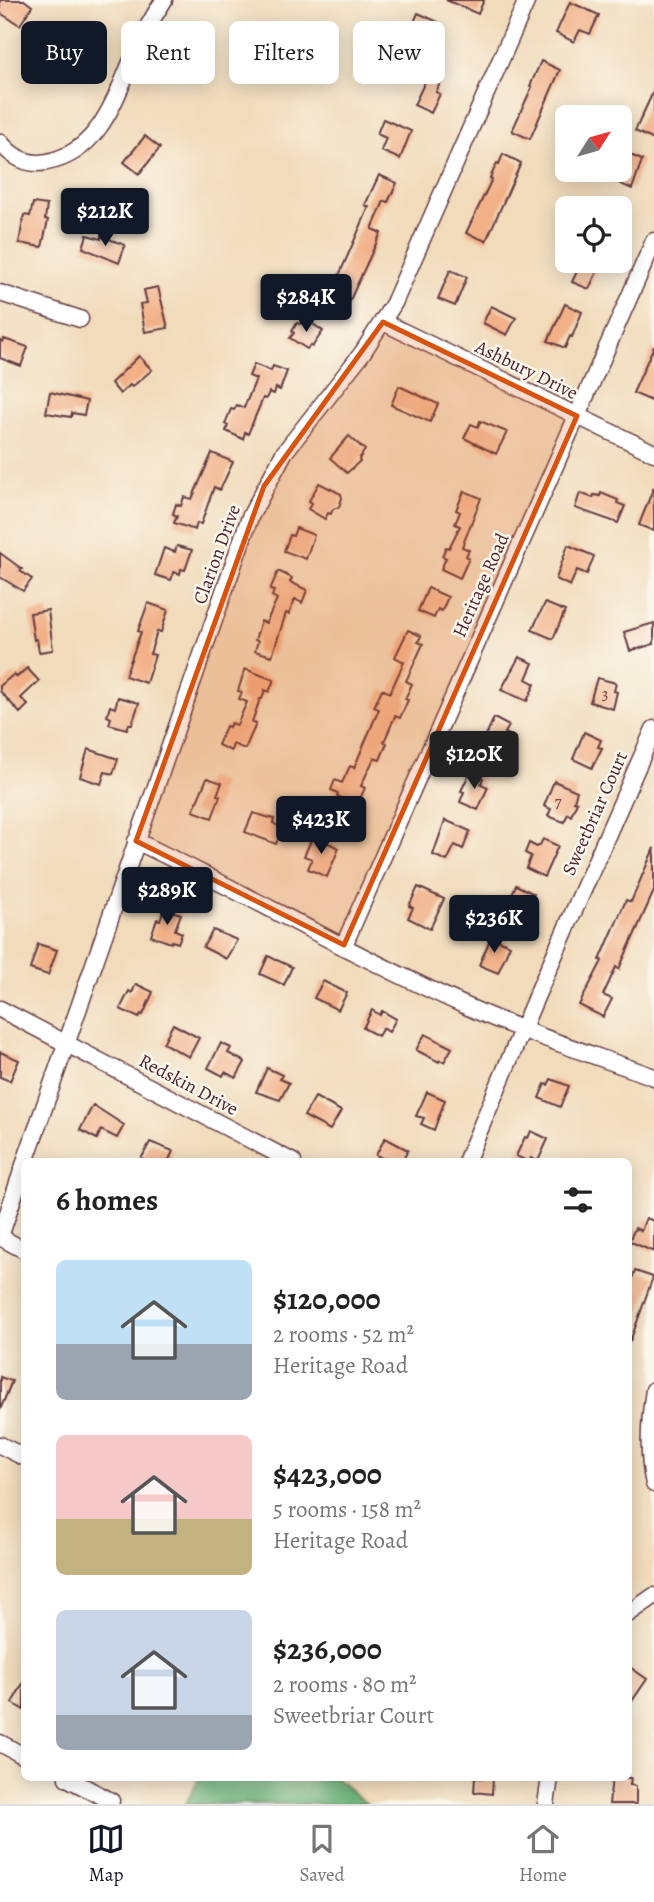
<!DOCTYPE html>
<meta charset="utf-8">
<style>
:root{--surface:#fff;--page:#f6f6f6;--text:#222;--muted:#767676;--line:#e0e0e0;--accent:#111827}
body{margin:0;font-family:Alegreya,serif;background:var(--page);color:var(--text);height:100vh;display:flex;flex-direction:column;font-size:26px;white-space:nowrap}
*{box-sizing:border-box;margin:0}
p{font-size:23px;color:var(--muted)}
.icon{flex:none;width:38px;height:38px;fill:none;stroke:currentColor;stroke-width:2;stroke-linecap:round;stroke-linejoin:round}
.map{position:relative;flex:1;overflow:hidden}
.panel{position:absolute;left:21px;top:1158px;width:611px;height:623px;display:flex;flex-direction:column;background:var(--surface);border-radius:10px;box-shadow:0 4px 18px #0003}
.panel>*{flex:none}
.guide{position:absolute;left:21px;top:21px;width:612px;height:63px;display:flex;gap:14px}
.needle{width:46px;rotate:53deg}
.controls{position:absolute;left:555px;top:105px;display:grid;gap:14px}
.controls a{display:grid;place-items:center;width:77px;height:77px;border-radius:10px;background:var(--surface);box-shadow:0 4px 18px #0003;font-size:35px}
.price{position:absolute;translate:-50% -60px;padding:0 16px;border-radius:7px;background:var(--accent);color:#fff;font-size:23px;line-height:46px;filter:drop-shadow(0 2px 4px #0008)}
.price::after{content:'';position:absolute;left:50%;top:42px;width:21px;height:16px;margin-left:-10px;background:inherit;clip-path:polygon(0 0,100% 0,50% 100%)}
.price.on{background:#222;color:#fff}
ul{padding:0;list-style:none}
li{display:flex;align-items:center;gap:21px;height:175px;padding:0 35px}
li span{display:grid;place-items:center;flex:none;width:196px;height:140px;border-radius:10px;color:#555}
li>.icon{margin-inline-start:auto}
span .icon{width:84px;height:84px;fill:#fffc;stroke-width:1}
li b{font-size:30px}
h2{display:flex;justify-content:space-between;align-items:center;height:84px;padding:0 35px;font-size:30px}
.tag{padding:0 24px;border-radius:10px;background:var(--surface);box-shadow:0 4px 18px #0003;font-size:24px;line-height:63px}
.tag.on{background:var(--accent);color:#fff}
.tabs{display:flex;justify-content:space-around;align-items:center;height:98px;border-top:2px solid var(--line);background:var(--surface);font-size:19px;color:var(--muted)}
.tabs a{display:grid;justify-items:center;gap:4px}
.tabs .on{color:var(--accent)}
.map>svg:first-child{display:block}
</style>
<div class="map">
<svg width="654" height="1804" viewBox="0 0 654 1804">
<rect width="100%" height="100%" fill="#fbf7ec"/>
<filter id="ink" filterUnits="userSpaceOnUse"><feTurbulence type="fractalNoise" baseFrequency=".0143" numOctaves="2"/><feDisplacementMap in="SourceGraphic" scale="14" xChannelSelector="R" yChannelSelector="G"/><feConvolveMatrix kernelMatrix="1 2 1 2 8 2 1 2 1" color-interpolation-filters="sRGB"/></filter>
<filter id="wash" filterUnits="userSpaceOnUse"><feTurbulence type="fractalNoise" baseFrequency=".00686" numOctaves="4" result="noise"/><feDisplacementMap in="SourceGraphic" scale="28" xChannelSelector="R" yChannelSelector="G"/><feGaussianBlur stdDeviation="1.57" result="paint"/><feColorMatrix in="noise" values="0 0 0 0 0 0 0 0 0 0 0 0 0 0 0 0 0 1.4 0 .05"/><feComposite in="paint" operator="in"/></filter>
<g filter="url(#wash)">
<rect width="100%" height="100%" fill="#f1dbbb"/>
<path fill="#6ab178" stroke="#5a6852" stroke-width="2" d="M199 1778H335L367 1804H186Z"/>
<g id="blocks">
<path fill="#f2b087" d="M0 0H24L32 6 20 25 0 13Z
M446 0H484L478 14Z
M570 2 599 15 590 34 580 30 574 42 556 33Z
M418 13 438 22 425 51 405 42Z
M541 61 560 70 530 139 512 131 532 87 530 86Z
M428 75 441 81 436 92 440 94 431 113 414 105Z
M654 90V140L635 131Z
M383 119 411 131 400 159 381 151 386 138 377 134Z
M145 136 160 148 139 174 124 162Z
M626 153 642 160 632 189 614 181Z
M503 154 521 163 486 241 466 233 492 179 490 178 497 163 499 164Z
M379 175 397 183 388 202 384 201 372 229 381 233 344 313 321 303 332 278 337 280 369 207 365 205Z
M33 203 47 205 45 219 48 220 42 247 19 243 24 215 30 216Z
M87 235 101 239V236L125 245 119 263 83 248Z
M582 261H602L589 289 572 282Z
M450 270 467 277 455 306 438 299Z
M158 287 168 328 145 332 140 304 147 303 144 290Z
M565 304 582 312 572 337 570 336 565 348 548 341Z
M491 306 516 318 507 335 483 323Z
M304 318 323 331 312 347 310 345 307 349 290 338 294 333 292 331 297 323 300 324Z
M4 339 28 347 21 366 0 358V340L3 342Z
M654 346V402L633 393Z
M139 356 152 370 132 387 130 385 120 394 111 383Z
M254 364 271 371 273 366 287 371 280 390 276 388 274 394 269 392 266 399 263 398 248 434 245 432 243 439 226 431 228 426 225 424 231 409 234 410 237 405 244 408 256 379 249 376Z
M399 386 438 404 430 422 391 405Z
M50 392 87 401 84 415 72 413 71 417 46 413Z
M480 421 507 432 496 454 464 438 471 424 478 427Z
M349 436 365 450 359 459 360 461 347 473 330 458Z
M212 453 233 462 220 490 214 487 201 524 197 523 195 530 174 523 177 516 173 514 176 504 181 506 184 497 192 499Z
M319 483 341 494 342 498 339 507 333 509 331 514 328 513 325 519 308 509 312 503 309 501Z
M653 489 654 490V531L639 525Z
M464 491 481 498 462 547 469 550 466 556 469 558 460 578 441 569 446 558 442 556 446 547 449 548 460 526 455 524 460 512 456 510Z
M580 493 593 498 594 495 600 496 601 493 618 500 617 503 625 506 618 523 575 508Z
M296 528 314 535 306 559 284 551 290 535 293 536Z
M568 545 594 556 587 574 577 570 570 586 556 579Z
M177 546 192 550 185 570 181 569 180 574 174 572 171 580 155 575 164 548 175 552Z
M0 553 22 569 20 571 32 579 23 591 0 577Z
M278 571 292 578 290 582 307 590 302 603 295 599 289 614 286 613 272 656 255 651 258 641 255 640 261 621 266 623 277 599 272 596 274 591 270 590Z
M428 588 448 597 442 611 438 609 434 618 418 611Z
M148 603 168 610 161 632 157 631 150 654 155 655 146 683 125 676 141 632 138 631Z
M545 603 565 611 553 639 532 630Z
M48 610 53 650 39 652 37 639 34 640 30 613Z
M654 623V644L630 651 624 632Z
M408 630 421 636 418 642 423 644 406 681 412 684 405 699 408 700 400 718 395 716 384 742 387 743 380 760 374 758 361 786 365 788 357 805 337 796 338 793 331 790 335 780 342 783 350 766 354 768 379 709 374 707 382 689 390 693 404 662 395 657Z
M519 657 533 663 526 679 535 684 527 701 501 690Z
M27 668 39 681 21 698 28 705 20 713 0 691V686L14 674 17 677Z
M245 669 274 680 269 692 265 690 262 699H260L252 722 256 724 245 749 233 744 231 751 218 745 226 726 229 727 231 723 237 725 247 702 239 699 242 692 238 691Z
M597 678 616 683 614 691 617 692 613 709 590 702Z
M118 697 139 703 132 724H129L127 729 109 724 111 718 107 716 110 706 115 708Z
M494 718 509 726 505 733 515 738 510 748 504 745 498 757 480 748Z
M584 732 601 740 598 747 602 748 592 768 573 759Z
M88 749 118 759 113 774 105 772 101 784 80 777Z
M470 772 483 778 481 784 488 787 478 810 460 802 464 792 461 791Z
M207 778 222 783 217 795 220 796 212 818 193 811Z
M554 781 577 791 574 801 577 802 571 816 568 814 564 822 548 816 551 809 544 806Z
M253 813 274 819 273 823 282 828 276 844 245 832Z
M445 820 470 831 463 849 455 845 447 861 433 855Z
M313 836 339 848 327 877 308 869 312 859 304 856Z
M543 839 558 846 544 877 526 868 531 856 525 853 529 843 537 847 540 845Z
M654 848V891L619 969 616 967 603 995 612 999 603 1017 579 1005 602 961 600 960 626 900 631 902Z
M516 885 534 894 530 901 533 903 525 918 505 908Z
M418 887 444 899 430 929 408 918 413 908 409 906Z
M164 909 181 914 175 930 182 933 178 943 172 941 171 943 151 936 157 919 160 920Z
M213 930 237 940 226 959 203 947Z
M491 937 510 945 498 973 479 965Z
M38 944 57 950 48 975 30 969Z
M268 956 292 967 284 985 260 974Z
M323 981 347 993 338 1010 314 998Z
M136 984 153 992 143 1015 141 1014 139 1018 120 1009 129 991 132 993Z
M372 1010 380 1015 382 1011 396 1019 389 1032 383 1028 378 1036 363 1028Z
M173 1024 199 1038 189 1057 163 1043Z
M425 1034 452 1048 444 1062 440 1060 439 1062 416 1050Z
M221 1043 231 1048 228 1053 245 1062 236 1078 225 1072 223 1076 208 1068Z
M0 1052 19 1060 10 1081 0 1077Z
M267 1068 282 1075 280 1079 289 1083 280 1100 256 1092Z
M551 1079 569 1086 560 1107 539 1098 545 1084 548 1085Z
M427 1092 445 1100 434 1130 421 1124 424 1118 416 1116Z
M315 1097 341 1111 330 1130 304 1116Z
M93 1105 124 1125 117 1138 101 1130 97 1139 80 1130Z
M531 1131 548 1139 538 1161 531 1158 529 1162 516 1156 525 1137 528 1138Z
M385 1138 408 1150 402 1162H389L376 1155Z
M150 1142 173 1151 168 1162H147L141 1159Z
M646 1218 654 1221V1252L629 1241 635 1228 641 1231Z
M635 1271 653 1277 630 1342 628 1289Z
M0 1377 12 1381 0 1410Z
M628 1666 647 1679 628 1707Z
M24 1682V1710L12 1703Z
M475 1778H493L492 1794 474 1792Z
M612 1778H631L630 1785 636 1786V1804H609Z"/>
</g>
</g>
<g filter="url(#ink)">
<use href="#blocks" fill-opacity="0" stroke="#633b41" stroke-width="2"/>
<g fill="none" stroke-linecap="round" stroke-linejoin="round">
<g stroke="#633b41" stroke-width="19">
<path id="minor" d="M0 142C12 157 28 166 47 162 101 152 116 95 135 53 143 34 153 17 164 0
M0 293 80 319
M383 322 654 453
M136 841C250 895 359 959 475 1010 533 1036 594 1055 654 1077
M344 945 654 241
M0 1009 293 1162
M25 1162 250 517 284 453 363 352 394 303 527 0
M466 1162 536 997 654 729
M0 1237 24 1165
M0 1237 24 1250
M654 1390C649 1422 647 1453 654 1484
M0 1445 24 1457
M628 1614 654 1596
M0 1743 24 1756
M67 1778 111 1801
M546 1804 550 1778"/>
</g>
<use href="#minor" stroke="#fff" stroke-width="16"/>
</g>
</g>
<path fill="#d8530f" fill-opacity="0.2" stroke="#d8530f" stroke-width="5" stroke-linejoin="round" d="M383 322 577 416 344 945 136 841 264 486Z"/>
<g text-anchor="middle" stroke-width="5" stroke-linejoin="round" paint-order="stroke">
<g font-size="16" fill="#744342">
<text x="605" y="699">3</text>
<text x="558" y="807">7</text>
</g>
<g font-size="19" fill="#4a1f2b" stroke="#fbf7ec">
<text transform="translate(527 369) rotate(26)" y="7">Ashbury Drive</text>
<text transform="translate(216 554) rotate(-70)" y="7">Clarion Drive</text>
<text transform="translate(480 585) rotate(-66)" y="7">Heritage Road</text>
<text transform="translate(594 813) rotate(-66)" y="7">Sweetbriar Court</text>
<text transform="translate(189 1084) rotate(28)" y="7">Redskin Drive</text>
</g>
</g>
</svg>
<div class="controls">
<a><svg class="needle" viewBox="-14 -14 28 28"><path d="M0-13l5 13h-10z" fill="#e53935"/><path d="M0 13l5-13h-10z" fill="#767676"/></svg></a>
<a><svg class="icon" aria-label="locate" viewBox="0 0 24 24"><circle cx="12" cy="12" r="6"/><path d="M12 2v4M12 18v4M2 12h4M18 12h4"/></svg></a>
</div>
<b class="price" style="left:105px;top:248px">$212K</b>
<b class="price" style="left:306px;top:334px">$284K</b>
<b class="price on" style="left:474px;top:791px">$120K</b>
<b class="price" style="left:321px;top:856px">$423K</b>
<b class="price" style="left:167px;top:927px">$289K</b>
<b class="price" style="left:494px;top:955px">$236K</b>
<div class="guide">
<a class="tag on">Buy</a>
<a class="tag">Rent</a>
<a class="tag">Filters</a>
<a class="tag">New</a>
</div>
<section class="panel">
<h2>6 homes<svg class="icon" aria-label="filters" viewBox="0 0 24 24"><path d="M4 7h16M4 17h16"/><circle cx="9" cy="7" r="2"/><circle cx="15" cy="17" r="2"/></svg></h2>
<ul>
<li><span style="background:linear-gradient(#bfe0f5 60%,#9aa5b1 0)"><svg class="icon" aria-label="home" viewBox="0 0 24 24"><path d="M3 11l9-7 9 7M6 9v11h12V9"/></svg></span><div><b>$120,000</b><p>2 rooms · 52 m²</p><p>Heritage Road</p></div></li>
<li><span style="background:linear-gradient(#f6c9c9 60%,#c2b280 0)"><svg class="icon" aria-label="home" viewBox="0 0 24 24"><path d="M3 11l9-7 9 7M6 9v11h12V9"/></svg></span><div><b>$423,000</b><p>5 rooms · 158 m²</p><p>Heritage Road</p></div></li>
<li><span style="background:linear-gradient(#c9d6e8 75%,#9aa5b1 0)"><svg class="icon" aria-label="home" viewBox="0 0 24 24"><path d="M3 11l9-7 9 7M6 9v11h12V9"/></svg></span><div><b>$236,000</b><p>2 rooms · 80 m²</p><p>Sweetbriar Court</p></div></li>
</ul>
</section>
</div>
<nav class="tabs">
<a class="on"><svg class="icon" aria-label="map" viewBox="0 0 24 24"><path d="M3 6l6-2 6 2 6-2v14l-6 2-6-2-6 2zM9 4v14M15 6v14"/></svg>Map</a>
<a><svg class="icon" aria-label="saved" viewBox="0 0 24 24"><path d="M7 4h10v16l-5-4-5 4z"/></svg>Saved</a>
<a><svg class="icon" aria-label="home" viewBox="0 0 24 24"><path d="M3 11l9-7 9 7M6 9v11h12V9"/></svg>Home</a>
</nav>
